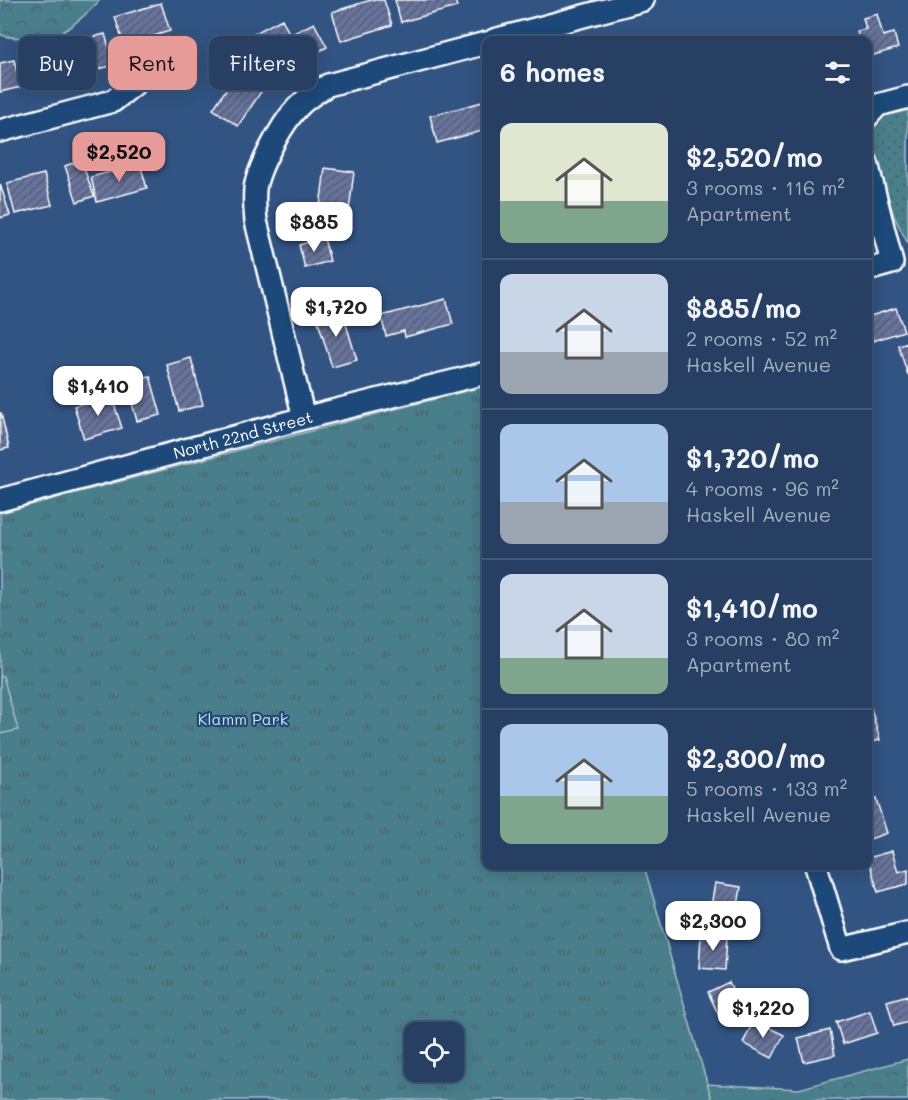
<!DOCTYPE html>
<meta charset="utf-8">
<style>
:root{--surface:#263f62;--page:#2e4668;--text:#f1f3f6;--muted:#a4afbe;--line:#425877;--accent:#e69b98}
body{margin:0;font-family:Mali,sans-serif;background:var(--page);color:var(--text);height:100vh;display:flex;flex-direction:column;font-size:22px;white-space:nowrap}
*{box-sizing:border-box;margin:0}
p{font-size:20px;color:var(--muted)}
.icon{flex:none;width:33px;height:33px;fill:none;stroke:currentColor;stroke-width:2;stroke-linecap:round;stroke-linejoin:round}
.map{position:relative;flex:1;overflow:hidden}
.sheet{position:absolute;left:482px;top:36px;width:390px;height:834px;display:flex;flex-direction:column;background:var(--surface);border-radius:12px;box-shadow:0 3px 15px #0003,0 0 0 2px var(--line)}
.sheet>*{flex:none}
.banner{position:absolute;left:18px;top:36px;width:374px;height:54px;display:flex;gap:12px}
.tools{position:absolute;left:404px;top:1022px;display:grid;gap:12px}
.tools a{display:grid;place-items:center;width:60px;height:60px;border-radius:12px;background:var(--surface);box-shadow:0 3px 15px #0003,0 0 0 2px var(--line);font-size:30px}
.price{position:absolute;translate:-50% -51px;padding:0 14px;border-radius:12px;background:#fff;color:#222;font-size:20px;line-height:39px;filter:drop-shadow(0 2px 3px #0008)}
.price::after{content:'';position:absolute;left:50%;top:36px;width:18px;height:14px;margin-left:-9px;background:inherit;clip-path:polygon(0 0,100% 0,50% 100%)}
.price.selected{background:var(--accent);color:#111}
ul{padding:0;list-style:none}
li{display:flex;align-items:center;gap:18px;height:150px;padding:0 18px}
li+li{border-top:2px solid var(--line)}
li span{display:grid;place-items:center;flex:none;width:168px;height:120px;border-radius:12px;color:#555}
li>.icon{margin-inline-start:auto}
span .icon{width:72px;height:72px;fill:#fffc;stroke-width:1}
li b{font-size:26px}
h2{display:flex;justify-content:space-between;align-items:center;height:72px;padding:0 18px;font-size:26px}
.pill{padding:0 21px;border-radius:12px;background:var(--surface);box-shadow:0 3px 15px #0003,0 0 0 2px var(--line);font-size:21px;line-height:54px}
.pill.selected{background:var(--accent);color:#111}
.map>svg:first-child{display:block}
</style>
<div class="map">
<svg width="908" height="1100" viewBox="0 0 908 1100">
<defs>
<pattern id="grass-dots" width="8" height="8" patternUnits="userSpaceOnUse" patternTransform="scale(1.5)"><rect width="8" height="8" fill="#4a7e8b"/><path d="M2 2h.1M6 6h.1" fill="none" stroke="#4b656c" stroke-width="1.8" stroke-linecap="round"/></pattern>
<pattern id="forest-crowns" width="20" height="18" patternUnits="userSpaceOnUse" patternTransform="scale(1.5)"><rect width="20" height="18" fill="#4a7e8b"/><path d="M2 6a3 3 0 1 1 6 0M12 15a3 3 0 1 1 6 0" fill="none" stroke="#4b656c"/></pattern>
<pattern id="park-tufts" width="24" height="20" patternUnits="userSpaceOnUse" patternTransform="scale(1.5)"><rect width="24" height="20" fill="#4a7e8b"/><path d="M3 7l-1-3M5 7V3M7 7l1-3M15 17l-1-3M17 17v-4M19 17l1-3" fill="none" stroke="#4b656c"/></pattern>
<pattern id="building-hatch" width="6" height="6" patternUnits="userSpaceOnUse" patternTransform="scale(1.5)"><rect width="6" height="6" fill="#66739d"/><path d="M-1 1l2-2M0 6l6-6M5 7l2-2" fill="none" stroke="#585e70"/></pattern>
</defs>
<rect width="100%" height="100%" fill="#325483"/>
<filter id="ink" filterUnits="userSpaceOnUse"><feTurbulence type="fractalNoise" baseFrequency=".0167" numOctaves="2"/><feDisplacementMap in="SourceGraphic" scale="12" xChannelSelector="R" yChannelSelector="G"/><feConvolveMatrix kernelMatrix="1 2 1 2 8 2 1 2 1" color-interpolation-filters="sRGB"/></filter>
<g filter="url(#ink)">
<path fill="url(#grass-dots)" stroke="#a4bec5" stroke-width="1.5" d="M908 110V244L894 216 872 142 874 127 884 116Z"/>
<path fill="url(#forest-crowns)" stroke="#a4bec5" stroke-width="1.5" d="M0 0H100C93 8 69 30 60 33 47 37 12 41 0 34Z
M908 1059V1100H712L707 1084 799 1089Z"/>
<path fill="url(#park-tufts)" stroke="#a4bec5" stroke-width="1.5" fill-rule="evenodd" d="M486 386V866H644L712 1100H0V513L353 420ZM414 1032H453V1071H414Z"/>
<path fill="#4a7e8b" stroke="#a4bec5" stroke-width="1.5" d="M3 676 18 730 0 734V677Z"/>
<path fill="url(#building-hatch)" stroke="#fff" stroke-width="1.5" d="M371 0H384L392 25 341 41 332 12Z
M395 0H455L457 7 401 22Z
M161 3 170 31 124 45 115 17Z
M877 14 883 36 894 33 898 48 867 57V40H859L857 31 866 29 863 18Z
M282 19 290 35 314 23 327 47 275 76 253 34Z
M105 34 114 65 77 75 69 43Z
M62 54 68 77 34 86 27 63Z
M14 60 21 87 0 92V63Z
M242 65 267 83 238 126 213 109Z
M482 102 486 117V130L437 143 430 116Z
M81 160 94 196 77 202 65 166Z
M140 164 147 188 97 202 91 177Z
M325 168 354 172 348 218 319 214Z
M44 174 52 205 15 214 7 183Z
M0 184 10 215 0 218Z
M324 238 330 261 305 268 299 245Z
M446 299 453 324 405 337 404 331 386 336 381 316Z
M341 308 357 360 332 367 316 315Z
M896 308 904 331 873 341 867 317Z
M908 342V375L898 345Z
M191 358 203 405 179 411 167 365Z
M150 376 161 415 137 421 126 382Z
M111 395 122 428 84 439 74 406Z
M0 413H1L9 448 0 450Z
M867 701H869L880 740 867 743Z
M876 799 887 833 867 840V802Z
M892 851 898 872 908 869V884L878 892 868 858Z
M715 883 741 887 735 924 720 921 721 914 710 912Z
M701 935 727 936 725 970 699 968Z
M729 982 743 1012 722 1022 708 992Z
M908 995V1022L894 1026 887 1001Z
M870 1011 877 1033 843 1044 836 1022Z
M754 1020 784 1035 772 1058 743 1043Z
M830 1030 835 1055 804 1062 798 1038Z"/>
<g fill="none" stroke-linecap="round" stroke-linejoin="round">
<g stroke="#fff" stroke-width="26">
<path id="minor" d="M494 40 643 0
M867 117 878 105 908 97
M0 131 113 101 153 69
M867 163 892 263
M867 270 892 263
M304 418 256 221C255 211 254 199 255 189 258 167 283 122 298 107 306 98 317 92 328 85L486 43
M0 500 304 418 486 373
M816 866 841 949 908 933"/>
</g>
<use href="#minor" stroke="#1f4a7a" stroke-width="21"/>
</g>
</g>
<g text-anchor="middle" stroke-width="4.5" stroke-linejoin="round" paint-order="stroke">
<g font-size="16" fill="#fff" stroke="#1f4a7a">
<text transform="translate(243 435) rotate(-15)" y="6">North 22nd Street</text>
</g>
<g font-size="16" fill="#d2dfe2" stroke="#1f4a7a">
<text x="243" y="725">Klamm Park</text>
</g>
</g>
</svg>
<div class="tools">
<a><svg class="icon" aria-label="locate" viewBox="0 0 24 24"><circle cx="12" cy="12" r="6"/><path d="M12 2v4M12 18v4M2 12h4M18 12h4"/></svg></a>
</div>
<b class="price selected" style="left:119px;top:183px">$2,520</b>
<b class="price" style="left:314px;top:253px">$885</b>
<b class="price" style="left:336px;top:338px">$1,720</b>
<b class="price" style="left:98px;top:417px">$1,410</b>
<b class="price" style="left:713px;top:952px">$2,300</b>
<b class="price" style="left:763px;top:1039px">$1,220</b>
<div class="banner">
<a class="pill">Buy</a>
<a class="pill selected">Rent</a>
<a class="pill">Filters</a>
</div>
<section class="sheet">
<h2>6 homes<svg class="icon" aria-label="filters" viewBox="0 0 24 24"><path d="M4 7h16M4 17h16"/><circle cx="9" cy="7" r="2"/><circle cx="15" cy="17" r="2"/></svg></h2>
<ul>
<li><span style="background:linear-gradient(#dfe7d0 65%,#7fa58c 0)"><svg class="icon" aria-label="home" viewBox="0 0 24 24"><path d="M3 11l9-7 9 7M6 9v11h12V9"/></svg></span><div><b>$2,520/mo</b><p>3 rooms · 116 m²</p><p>Apartment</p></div></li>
<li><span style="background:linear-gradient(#c9d6e8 65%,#9aa5b1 0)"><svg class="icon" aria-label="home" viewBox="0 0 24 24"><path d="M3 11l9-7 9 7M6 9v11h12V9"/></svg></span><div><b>$885/mo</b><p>2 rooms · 52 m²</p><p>Haskell Avenue</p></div></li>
<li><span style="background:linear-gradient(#a9c7e8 65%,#9aa5b1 0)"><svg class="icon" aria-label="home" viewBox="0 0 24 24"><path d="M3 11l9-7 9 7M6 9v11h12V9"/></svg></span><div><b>$1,720/mo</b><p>4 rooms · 96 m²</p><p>Haskell Avenue</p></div></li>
<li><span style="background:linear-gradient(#c9d6e8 70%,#7fa58c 0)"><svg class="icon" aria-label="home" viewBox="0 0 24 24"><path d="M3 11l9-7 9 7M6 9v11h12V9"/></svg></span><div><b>$1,410/mo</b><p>3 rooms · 80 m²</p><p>Apartment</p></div></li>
<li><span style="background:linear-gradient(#a9c7e8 60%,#7fa58c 0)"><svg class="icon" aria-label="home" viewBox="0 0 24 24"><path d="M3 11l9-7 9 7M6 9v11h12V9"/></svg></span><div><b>$2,300/mo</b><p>5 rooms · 133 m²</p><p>Haskell Avenue</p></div></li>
</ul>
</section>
</div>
